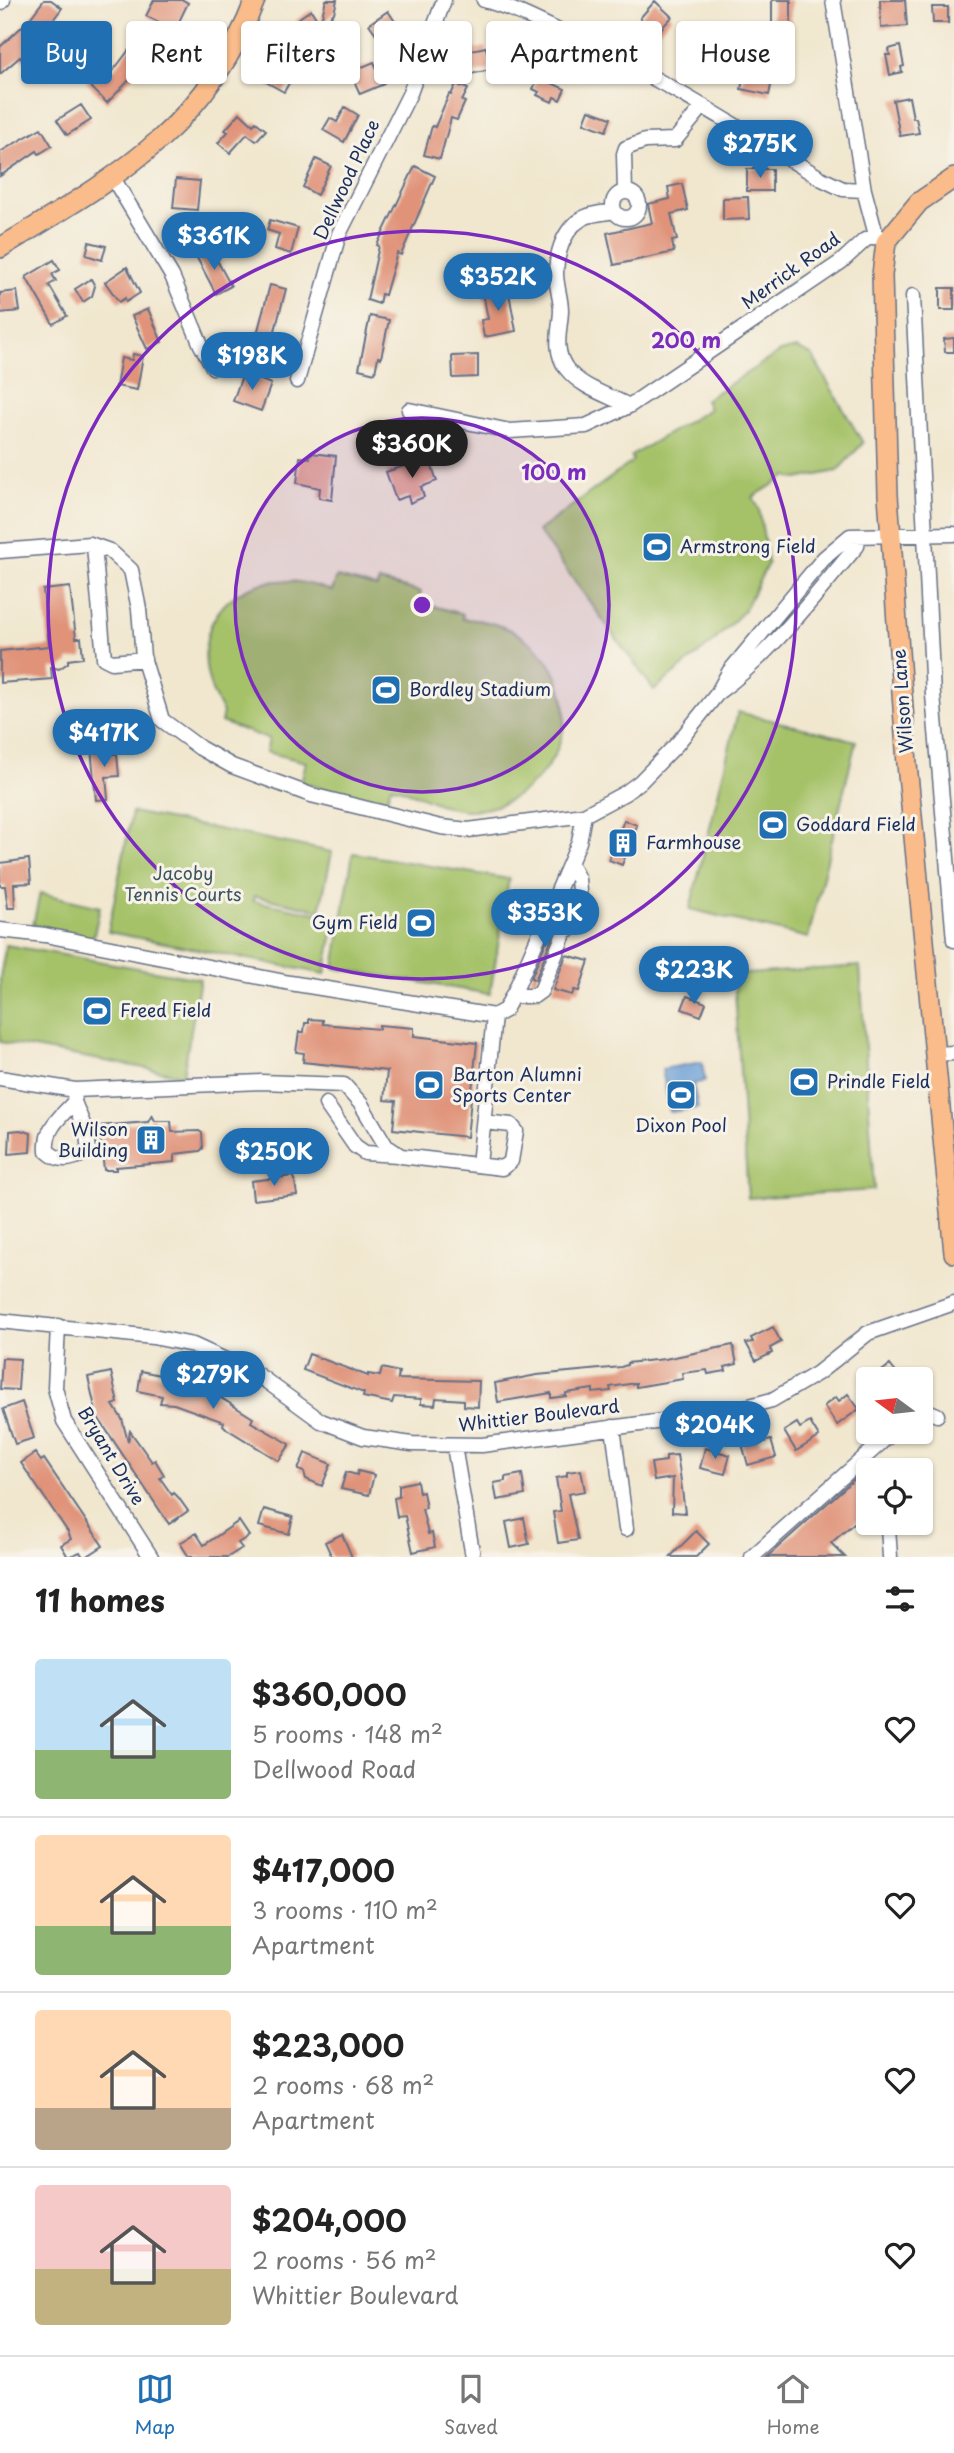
<!DOCTYPE html>
<meta charset="utf-8">
<style>
:root{--surface:#fff;--page:#f6f6f6;--text:#222;--muted:#767676;--line:#e0e0e0;--accent:#1f6fb2}
body{margin:0;font-family:"Playpen Sans",sans-serif;background:var(--page);color:var(--text);height:100vh;display:flex;flex-direction:column;font-size:26px;white-space:nowrap}
*{box-sizing:border-box;margin:0}
p{font-size:23px;color:var(--muted)}
.icon{flex:none;width:38px;height:38px;fill:none;stroke:currentColor;stroke-width:2;stroke-linecap:round;stroke-linejoin:round}
.map{position:relative;height:1557px;overflow:hidden}
.side{display:flex;flex-direction:column;background:var(--surface);flex:1}
.side>*{flex:none}
.guide{position:absolute;left:21px;top:21px;width:914px;height:63px;display:flex;gap:14px}
.needle{width:46px;rotate:285deg}
.buttons{position:absolute;left:856px;top:1367px;display:grid;gap:14px}
.buttons a{display:grid;place-items:center;width:77px;height:77px;border-radius:7px;background:var(--surface);box-shadow:0 2px 5px #0004;font-size:35px}
.price{position:absolute;translate:-50% -60px;padding:0 16px;border-radius:24px;background:var(--accent);color:#fff;font-size:23px;line-height:46px;filter:drop-shadow(0 2px 4px #0008)}
.price::after{content:'';position:absolute;left:50%;top:42px;width:21px;height:16px;margin-left:-10px;background:inherit;clip-path:polygon(0 0,100% 0,50% 100%)}
.price.current{background:#222;color:#fff}
ul{padding:0;list-style:none}
li{display:flex;align-items:center;gap:21px;height:175px;padding:0 35px}
li+li{border-top:2px solid var(--line)}
li span{display:grid;place-items:center;flex:none;width:196px;height:140px;border-radius:7px;color:#555}
li>.icon{margin-inline-start:auto}
span .icon{width:84px;height:84px;fill:#fffc;stroke-width:1}
li b{font-size:30px}
h2{display:flex;justify-content:space-between;align-items:center;height:84px;padding:0 35px;font-size:30px}
.chip{padding:0 24px;border-radius:7px;background:var(--surface);box-shadow:0 2px 5px #0004;font-size:24px;line-height:63px}
.chip.current{background:var(--accent);color:#fff}
.dock{display:flex;justify-content:space-around;align-items:center;height:98px;border-top:2px solid var(--line);background:var(--surface);font-size:19px;color:var(--muted)}
.dock a{display:grid;justify-items:center;gap:4px}
.dock .current{color:var(--accent)}
.map>svg:first-child{display:block}
</style>
<div class="map">
<svg width="954" height="1557" viewBox="0 0 954 1557">
<rect width="100%" height="100%" fill="#f7f3e8"/>
<filter id="ink" filterUnits="userSpaceOnUse"><feTurbulence type="fractalNoise" baseFrequency=".0143" numOctaves="2"/><feDisplacementMap in="SourceGraphic" scale="14" xChannelSelector="R" yChannelSelector="G"/><feConvolveMatrix kernelMatrix="1 2 1 2 8 2 1 2 1" color-interpolation-filters="sRGB"/></filter>
<filter id="wash" filterUnits="userSpaceOnUse"><feTurbulence type="fractalNoise" baseFrequency=".00686" numOctaves="4" result="noise"/><feDisplacementMap in="SourceGraphic" scale="28" xChannelSelector="R" yChannelSelector="G"/><feGaussianBlur stdDeviation="1.57" result="paint"/><feColorMatrix in="noise" values="0 0 0 0 0 0 0 0 0 0 0 0 0 0 0 0 0 1.4 0 .05"/><feComposite in="paint" operator="in"/></filter>
<g filter="url(#wash)">
<rect width="100%" height="100%" fill="#f1e7cf"/>
<path fill="#a6c269" stroke="#607864" stroke-width="2" d="M796 348 812 355 863 443 837 471 797 479 787 476 753 497 759 509 768 563 744 611 712 643 654 690 538 531 633 461 631 456 709 409 705 400 780 352Z
M337 577 377 587 379 581 421 592 418 602 463 614 462 619C563 621 604 736 518 795 503 805 486 811 467 810 440 809 417 792 391 786L384 807 301 782 306 762 266 752 269 739 221 722 223 712C190 661 202 594 269 582 291 578 312 584 332 591Z
M738 712 856 741 808 938 690 909Z
M132 812 332 852 320 910 254 896 253 901 336 917 325 974 108 932Z
M353 853 509 879 490 994 334 968Z
M40 893 100 907 93 939 33 925Z
M6 945 200 979 183 1075 0 1042V978Z
M860 966 874 1190 748 1198 734 975Z"/>
<path fill="#699dd5" stroke="#42669a" stroke-width="2" d="M702 1062 705 1081 693 1084 698 1108 670 1112 662 1069Z"/>
<g id="blocks">
<path fill="#e09379" d="M44 0H51L62 8 38 40 46 51 29 67 20 57 0 74V47L28 21Z
M154 0H183L188 3 175 30 146 16Z
M326 0H337L334 13 313 33 315 37 306 43 295 26 298 24 296 20 311 10 320 24Z
M772 0H791V50H772Z
M880 0H905L907 26 881 28Z
M655 1 672 17 656 34 640 18Z
M932 7H948V23H933Z
M388 11 402 32 384 45 369 24Z
M141 34 154 44 136 73 107 103 86 82 104 62 113 71Z
M699 35 717 44 712 54 716 56 711 66 683 52 691 38 696 40Z
M900 46 904 66 901 67 902 72 890 75 886 55H890L889 49Z
M276 47 301 62 284 92 259 78Z
M486 47 490 70 465 75 461 52Z
M374 62 384 84 360 94 350 72Z
M745 70 773 76 769 95 741 89Z
M538 77 565 89 560 100 554 97 552 102 537 95 539 92 533 89Z
M456 84 468 89 462 101 465 102 457 120 451 118 440 159 424 155 432 126 435 127 449 94 451 95Z
M909 97 913 118H916L919 133 900 136 893 100Z
M81 105 91 120 67 135 57 120Z
M345 107 358 115 344 142 323 130 330 118 337 122Z
M589 110 611 118 606 131 584 123Z
M240 113 253 125 256 122 266 130 256 141 247 134 230 153 218 143 228 132 225 130Z
M41 128 52 146 39 154 37 151 0 176V152Z
M316 159 331 166 317 195 303 187Z
M415 166 435 176 401 255 397 253 385 295 381 294 379 304 367 300 379 246 377 245Z
M747 169H772V191H747Z
M176 179 200 181 197 210 173 208Z
M682 184 688 210 671 214 677 240 672 241 674 252 614 265 607 233 652 223 648 204 670 199 668 187Z
M748 197 749 219 723 220V198Z
M270 220 298 228 291 254 275 249 279 234 267 230Z
M89 242 106 246 102 260 86 255Z
M212 251 231 286 216 294 197 258Z
M54 260 60 270 52 274 56 281 49 285 67 316 53 324 26 277Z
M127 267 140 293 126 302 125 298 119 302 105 282Z
M91 279 95 286 92 296 83 302 75 289Z
M270 285 286 289 273 338 257 334Z
M508 288 516 331 484 337 481 320 488 319 483 293Z
M940 288H954V310H940Z
M17 291 20 311 0 313V293Z
M148 309 162 342 147 349 132 316Z
M370 316 389 320 381 358 378 357 375 373 359 369Z
M954 338V352H945L944 339Z
M133 354 143 356 137 390 116 386 121 358 132 360Z
M478 355V377L453 378 452 356Z
M243 373 271 384 261 411 233 401Z
M311 453 336 456 332 500 319 498 320 488 297 483 300 457 310 458Z
M429 458 437 481 421 487 424 497 410 503 408 496 396 500 386 472Z
M70 587 76 638H81L83 658 68 660V663L59 669 51 667 52 679 0 683V651L49 646 43 590Z
M112 746V754H117L119 776 106 777 108 799 96 800 91 748Z
M624 820 637 825 622 865 609 860Z
M29 859 31 883 14 884 15 908H8L5 886H0V863Z
M556 919 563 921 556 927 535 980 531 978Z
M566 955 589 961 579 991 574 990 572 995 553 990Z
M687 996 706 1003 701 1016 682 1009Z
M309 1019 323 1020V1024L379 1029V1025L414 1028V1036L477 1043 467 1137 393 1129 396 1101 384 1100 387 1071 303 1062 304 1053 296 1052 299 1032H304L305 1023H309Z
M152 1115 155 1121H171L172 1132 199 1131 202 1133 203 1148 200 1151 175 1154V1162L116 1167V1170H104L99 1126 148 1122Z
M20 1130 31 1133 30 1152 9 1154 10 1131Z
M294 1176 297 1195 253 1200 251 1181Z
M773 1327 781 1342 770 1348 772 1353 756 1361 746 1343 753 1342 751 1338Z
M733 1345 737 1364 725 1367 726 1371 708 1374 707 1370 682 1373 683 1379 636 1387V1383L610 1387 611 1391 593 1393V1389L566 1393V1396L551 1398V1393L498 1402 495 1383 537 1375 621 1367 627 1365V1363L665 1359Z
M309 1354 368 1376V1374L380 1376 382 1368 399 1372 398 1379 479 1381 478 1407 464 1406V1400L436 1398 435 1405 421 1404V1399L394 1397 392 1403 363 1397 364 1393 303 1370Z
M2 1358 20 1359 18 1390 0 1389Z
M890 1365 901 1379H871Z
M141 1371 179 1379 178 1381 213 1393 253 1418 251 1422 290 1444 279 1461 227 1429 223 1425 224 1422 174 1404 160 1403 162 1396 138 1391Z
M111 1372 118 1403 113 1405 122 1419 128 1442 130 1431 152 1462 155 1460 164 1475 160 1478 172 1495 174 1493 178 1497 188 1511 169 1524 97 1416 88 1377Z
M848 1394 859 1409 837 1425 824 1406 836 1397 839 1401Z
M22 1402 34 1438 15 1444 3 1409Z
M810 1422 819 1437 796 1451 784 1431 797 1423 800 1428Z
M759 1439 760 1443 771 1440 776 1457 748 1465 742 1444Z
M705 1448 730 1455 725 1474 700 1468Z
M35 1453 41 1461 44 1459 103 1546 86 1557H83L80 1552 68 1557 61 1545 71 1539 68 1532 21 1463Z
M305 1453 331 1464 322 1486 306 1479 304 1472 298 1470Z
M677 1455 680 1474 685 1513 672 1512 673 1478 654 1481 651 1463 666 1461V1456Z
M868 1467V1511L831 1543 845 1557H767Z
M581 1470 585 1491 568 1494 578 1540 558 1543 553 1512 561 1511 556 1478 567 1476V1472Z
M358 1471 374 1475 369 1495 341 1489 346 1472 357 1475Z
M522 1474 525 1495 497 1500 494 1483 505 1481V1477Z
M417 1481 419 1493 423 1492 426 1508 422 1509 428 1534 432 1533 435 1547 413 1552 405 1516 397 1517 394 1498 399 1497V1485Z
M264 1509 293 1517 289 1534 259 1526Z
M524 1518 529 1544 511 1548 506 1522Z
M239 1521 249 1536 238 1543 242 1548 228 1557H189L180 1543 196 1533 204 1545Z
M696 1531 709 1544 696 1557H670Z
M342 1534 352 1557H332L325 1542Z"/>
</g>
</g>
<g filter="url(#ink)">
<use href="#blocks" fill-opacity="0" stroke="#666f86" stroke-width="2"/>
<g fill="none" stroke-linecap="round" stroke-linejoin="round">
<g stroke="#666f86" stroke-width="17">
<path id="minor" d="M484 0C513 8 540 22 567 35 657 75 739 128 822 179L843 189 864 190
M833 0 864 190 876 235 882 240
M0 3 3 0
M113 178 172 276 201 345 213 367
M613 205a13 13 0 1 1 26 0a13 13 0 1 1-26 0Z
M625 192 624 154 626 148 645 141 675 140 703 106
M614 211C605 213 596 213 588 216 565 224 557 251 556 273 556 286 561 298 561 311 560 331 553 349 566 368 581 388 608 395 629 406
M913 296 933 695 954 940
M297 381 339 234 410 93 444 0
M409 410 510 431 586 426 629 406 841 262 865 240 876 235
M94 546 104 658 112 662 144 659
M0 551 90 544 110 551 131 570 139 609 143 657 162 720 200 748 232 766 311 795 441 827 468 830 584 815 625 793 640 782 677 744 717 694 729 672 824 558 850 536 954 534
M720 691C774 651 814 596 857 546L858 537
M0 930 45 935 290 983 494 1016 505 1010 515 991 579 842 584 815
M512 996H534L541 991 565 931 573 927 581 915 578 879 570 863
M934 1054 954 1053
M0 1078 75 1090 261 1082 344 1085 361 1104 386 1146 401 1156 502 1168 511 1161 516 1131 511 1125 484 1122
M74 1102C60 1118 45 1127 47 1151 61 1164 72 1159 89 1152L87 1134 74 1102 75 1090
M326 1104 355 1146 365 1153 398 1155
M479 1165 494 1016
M0 1321 153 1337 193 1345 258 1375 321 1421 363 1437 412 1444 482 1445 723 1413 772 1400 818 1373 868 1333 954 1303
M58 1326 55 1388 64 1421 151 1557
M920 1410 923 1409 937 1415
M613 1427 626 1529
M454 1446 473 1557
M888 1527 890 1557
M752 1557 893 1432"/>
</g>
<g stroke="#666f86" stroke-width="22">
<path id="major" d="M954 178 919 202 886 242 882 275 888 495 907 764 954 1253
M0 248C111 180 206 130 255 0"/>
</g>
<use href="#minor" stroke="#fff" stroke-width="14"/>
<use href="#major" stroke="#f9bc8a" stroke-width="19"/>
</g>
</g>
<circle cx="422" cy="605" r="187" fill="#7b2cbf" fill-opacity=".12"/>
<g fill="none" stroke="#7b2cbf" stroke-width="3.5">
<circle cx="422" cy="605" r="187"/>
<circle cx="422" cy="605" r="374"/>
</g>
<defs>
<g id="stadium-square" transform="scale(1.575)"><rect x="-9" y="-9" width="18" height="18" rx="4" fill="#1f6fb2" stroke="#f7f3e8"/><path d="M0-5a6.5 5 0 1 0 0 10a6.5 5 0 1 0 0-10ZM-3.5-1.8h7v3.6h-7Z" fill="#fff"/></g>
<g id="building-square" transform="scale(1.575)"><rect x="-9" y="-9" width="18" height="18" rx="4" fill="#1f6fb2" stroke="#f7f3e8"/><path d="M-4-6H4V6H1V3H-1V6H-4ZM-2.5-4.3h1.7v1.8h-1.7ZM.8-4.3h1.7v1.8H.8ZM-2.5-1h1.7V.8h-1.7ZM.8-1h1.7V.8H.8Z" fill="#fff"/></g>
</defs>
<g fill-rule="evenodd">
<use href="#stadium-square" x="657" y="547"/>
<use href="#stadium-square" x="386" y="690"/>
<use href="#stadium-square" x="773" y="825"/>
<use href="#building-square" x="623" y="843"/>
<use href="#stadium-square" x="421" y="923"/>
<use href="#stadium-square" x="97" y="1011"/>
<use href="#stadium-square" x="804" y="1082"/>
<use href="#stadium-square" x="429" y="1085"/>
<use href="#stadium-square" x="681" y="1095"/>
<use href="#building-square" x="151" y="1140"/>
</g>
<g text-anchor="middle" stroke-width="6" stroke-linejoin="round" paint-order="stroke">
<g font-size="18" fill="#1b2f5e" stroke="#f7f3e8">
<text transform="translate(347 180) rotate(-65)" y="6">Dellwood Place</text>
<text transform="translate(791 271) rotate(-36)" y="6">Merrick Road</text>
<text transform="translate(903 701) rotate(-94)" y="6">Wilson Lane</text>
<text transform="translate(539 1416) rotate(-7)" y="6">Whittier Boulevard</text>
<text transform="translate(111 1456) rotate(59)" y="6">Bryant Drive</text>
</g>
<g font-size="18" fill="#1b2f5e" stroke="#f7f3e8" text-anchor="start">
<text x="680" y="553">Armstrong Field</text>
<text x="409" y="696">Bordley Stadium</text>
<text x="796" y="831">Goddard Field</text>
<text x="646" y="849">Farmhouse</text>
<text x="398" y="929" text-anchor="end">Gym Field</text>
<text x="120" y="1017">Freed Field</text>
<text x="452" y="1081">Barton Alumni<tspan x="452" dy="21">Sports Center</tspan></text>
<text x="827" y="1088">Prindle Field</text>
<text x="681" y="1132" text-anchor="middle">Dixon Pool</text>
<text x="128" y="1136" text-anchor="end">Wilson<tspan x="128" dy="21">Building</tspan></text>
</g>
<g font-size="18" fill="#3e5461" stroke="#f7f3e8">
<text x="183" y="880">Jacoby<tspan x="183" dy="21">Tennis Courts</tspan></text>
</g>
</g>
<circle cx="422" cy="605" r="10" fill="#7b2cbf" stroke="#f7f3e8" stroke-width="3.5"/>
<g font-size="21" text-anchor="middle" font-weight="bold" fill="#7b2cbf" stroke="#f7f3e8" stroke-width="6" stroke-linejoin="round" paint-order="stroke">
<text x="686" y="348">200 m</text>
<text x="554" y="480">100 m</text>
</g>
</svg>
<div class="buttons">
<a><svg class="needle" viewBox="-14 -14 28 28"><path d="M0-13l5 13h-10z" fill="#e53935"/><path d="M0 13l5-13h-10z" fill="#767676"/></svg></a>
<a><svg class="icon" aria-label="locate" viewBox="0 0 24 24"><circle cx="12" cy="12" r="6"/><path d="M12 2v4M12 18v4M2 12h4M18 12h4"/></svg></a>
</div>
<b class="price" style="left:760px;top:180px">$275K</b>
<b class="price" style="left:214px;top:272px">$361K</b>
<b class="price" style="left:498px;top:313px">$352K</b>
<b class="price" style="left:252px;top:392px">$198K</b>
<b class="price current" style="left:412px;top:480px">$360K</b>
<b class="price" style="left:104px;top:769px">$417K</b>
<b class="price" style="left:545px;top:949px">$353K</b>
<b class="price" style="left:694px;top:1006px">$223K</b>
<b class="price" style="left:274px;top:1188px">$250K</b>
<b class="price" style="left:213px;top:1411px">$279K</b>
<b class="price" style="left:715px;top:1461px">$204K</b>
<div class="guide">
<a class="chip current">Buy</a>
<a class="chip">Rent</a>
<a class="chip">Filters</a>
<a class="chip">New</a>
<a class="chip">Apartment</a>
<a class="chip">House</a>
</div>
</div>
<section class="side">
<h2>11 homes<svg class="icon" aria-label="filters" viewBox="0 0 24 24"><path d="M4 7h16M4 17h16"/><circle cx="9" cy="7" r="2"/><circle cx="15" cy="17" r="2"/></svg></h2>
<ul>
<li><span style="background:linear-gradient(#bfe0f5 65%,#8fb573 0)"><svg class="icon" aria-label="home" viewBox="0 0 24 24"><path d="M3 11l9-7 9 7M6 9v11h12V9"/></svg></span><div><b>$360,000</b><p>5 rooms · 148 m²</p><p>Dellwood Road</p></div><svg class="icon" aria-label="heart" viewBox="0 0 24 24"><path d="M12 20l-8-8c-3-5 5-10 8-4 3-6 11-1 8 4z"/></svg></li>
<li><span style="background:linear-gradient(#ffd9b3 65%,#8fb573 0)"><svg class="icon" aria-label="home" viewBox="0 0 24 24"><path d="M3 11l9-7 9 7M6 9v11h12V9"/></svg></span><div><b>$417,000</b><p>3 rooms · 110 m²</p><p>Apartment</p></div><svg class="icon" aria-label="heart" viewBox="0 0 24 24"><path d="M12 20l-8-8c-3-5 5-10 8-4 3-6 11-1 8 4z"/></svg></li>
<li><span style="background:linear-gradient(#ffd9b3 70%,#b9a48a 0)"><svg class="icon" aria-label="home" viewBox="0 0 24 24"><path d="M3 11l9-7 9 7M6 9v11h12V9"/></svg></span><div><b>$223,000</b><p>2 rooms · 68 m²</p><p>Apartment</p></div><svg class="icon" aria-label="heart" viewBox="0 0 24 24"><path d="M12 20l-8-8c-3-5 5-10 8-4 3-6 11-1 8 4z"/></svg></li>
<li><span style="background:linear-gradient(#f6c9c9 60%,#c2b280 0)"><svg class="icon" aria-label="home" viewBox="0 0 24 24"><path d="M3 11l9-7 9 7M6 9v11h12V9"/></svg></span><div><b>$204,000</b><p>2 rooms · 56 m²</p><p>Whittier Boulevard</p></div><svg class="icon" aria-label="heart" viewBox="0 0 24 24"><path d="M12 20l-8-8c-3-5 5-10 8-4 3-6 11-1 8 4z"/></svg></li>
</ul>
</section>
<nav class="dock">
<a class="current"><svg class="icon" aria-label="map" viewBox="0 0 24 24"><path d="M3 6l6-2 6 2 6-2v14l-6 2-6-2-6 2zM9 4v14M15 6v14"/></svg>Map</a>
<a><svg class="icon" aria-label="saved" viewBox="0 0 24 24"><path d="M7 4h10v16l-5-4-5 4z"/></svg>Saved</a>
<a><svg class="icon" aria-label="home" viewBox="0 0 24 24"><path d="M3 11l9-7 9 7M6 9v11h12V9"/></svg>Home</a>
</nav>
